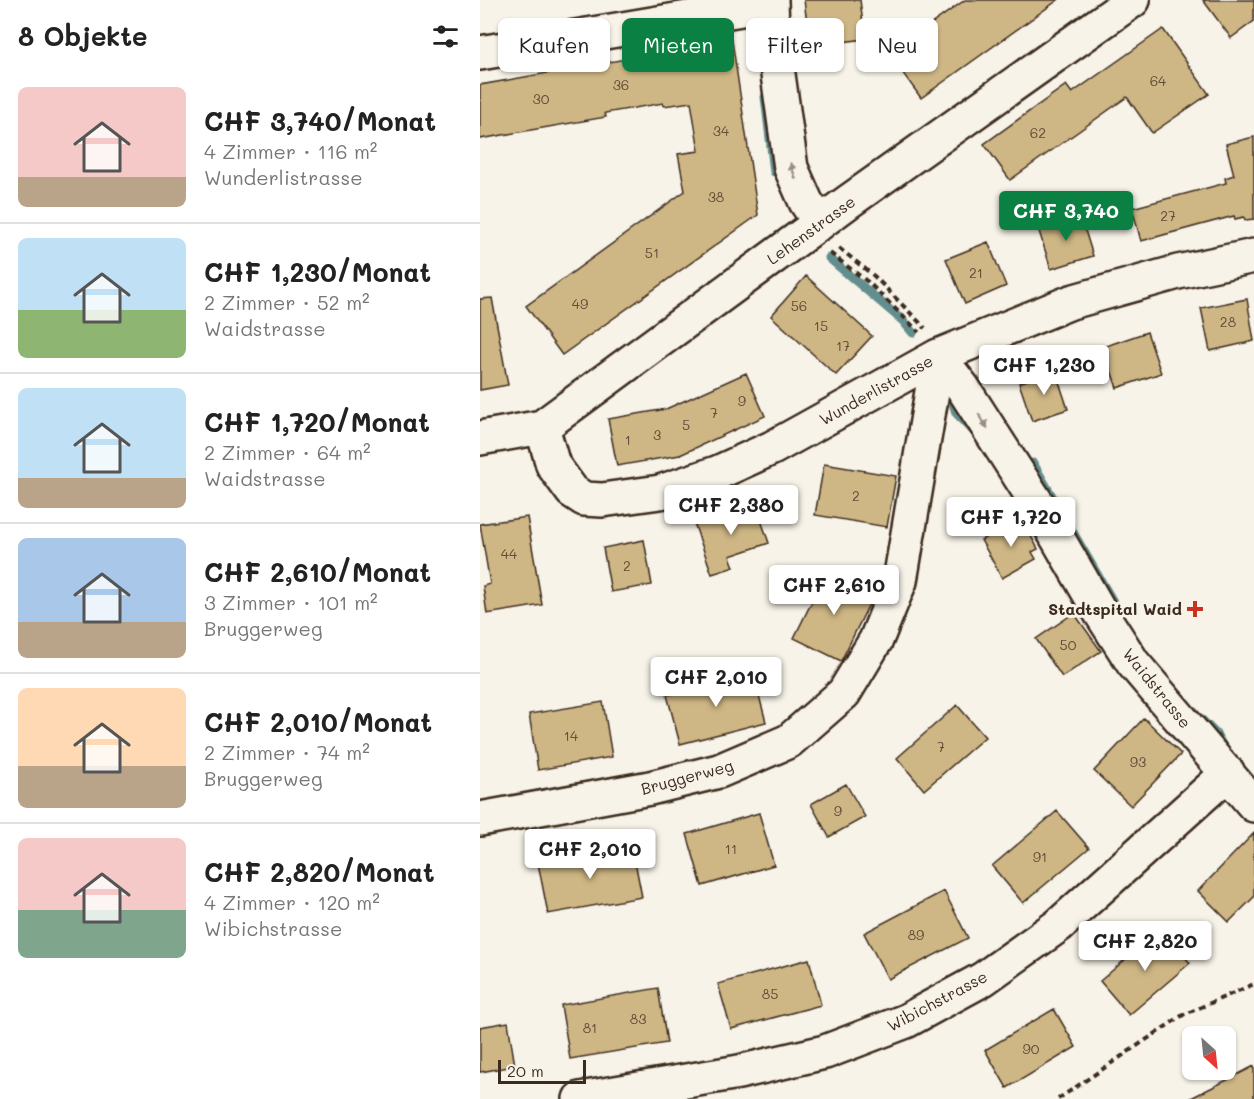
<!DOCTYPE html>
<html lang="de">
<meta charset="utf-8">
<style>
:root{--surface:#fff;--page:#f6f6f6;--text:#222;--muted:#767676;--line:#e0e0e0;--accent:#0b8043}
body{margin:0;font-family:Mali,sans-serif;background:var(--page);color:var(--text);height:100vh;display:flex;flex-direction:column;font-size:22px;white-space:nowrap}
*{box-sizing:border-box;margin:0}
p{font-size:20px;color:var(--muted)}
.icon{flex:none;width:33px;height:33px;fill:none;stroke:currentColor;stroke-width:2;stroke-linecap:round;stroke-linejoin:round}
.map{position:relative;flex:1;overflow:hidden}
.drawer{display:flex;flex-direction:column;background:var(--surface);width:480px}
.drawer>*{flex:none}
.hud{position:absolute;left:18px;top:18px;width:570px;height:54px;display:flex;gap:12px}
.needle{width:39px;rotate:153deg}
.tools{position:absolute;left:702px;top:1026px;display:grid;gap:12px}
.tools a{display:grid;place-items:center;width:54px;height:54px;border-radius:9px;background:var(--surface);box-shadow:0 2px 4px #0004;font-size:30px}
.scale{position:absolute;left:18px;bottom:15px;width:88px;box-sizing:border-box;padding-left:6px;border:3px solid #3b2a1e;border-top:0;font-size:16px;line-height:21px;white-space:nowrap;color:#3b2a1e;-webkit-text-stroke:4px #f7f3e8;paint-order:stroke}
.price{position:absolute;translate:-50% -51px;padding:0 14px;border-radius:6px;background:#fff;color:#222;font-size:20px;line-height:39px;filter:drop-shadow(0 2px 3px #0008)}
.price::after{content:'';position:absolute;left:50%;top:36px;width:18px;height:14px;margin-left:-9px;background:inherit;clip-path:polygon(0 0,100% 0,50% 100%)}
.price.selected{background:var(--accent);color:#fff}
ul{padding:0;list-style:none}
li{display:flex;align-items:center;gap:18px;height:150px;padding:0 18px}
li+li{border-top:2px solid var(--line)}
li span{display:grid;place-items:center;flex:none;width:168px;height:120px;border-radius:9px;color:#555}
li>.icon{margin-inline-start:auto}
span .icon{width:72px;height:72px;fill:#fffc;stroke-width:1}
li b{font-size:26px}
h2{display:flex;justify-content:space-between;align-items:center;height:72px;padding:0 18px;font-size:26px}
.tag{padding:0 21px;border-radius:9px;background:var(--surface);box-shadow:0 2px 4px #0004;font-size:21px;line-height:54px}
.tag.selected{background:var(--accent);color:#fff}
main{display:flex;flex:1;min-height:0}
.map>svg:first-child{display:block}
</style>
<main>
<section class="drawer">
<h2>8 Objekte<svg class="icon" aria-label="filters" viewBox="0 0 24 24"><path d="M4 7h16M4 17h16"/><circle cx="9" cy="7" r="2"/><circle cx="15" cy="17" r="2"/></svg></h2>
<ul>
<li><span style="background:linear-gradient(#f6c9c9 75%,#b9a48a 0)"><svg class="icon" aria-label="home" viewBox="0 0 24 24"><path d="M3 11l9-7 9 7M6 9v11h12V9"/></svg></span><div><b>CHF 3,740/Monat</b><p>4 Zimmer · 116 m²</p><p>Wunderlistrasse</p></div></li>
<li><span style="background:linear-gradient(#bfe0f5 60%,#8fb573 0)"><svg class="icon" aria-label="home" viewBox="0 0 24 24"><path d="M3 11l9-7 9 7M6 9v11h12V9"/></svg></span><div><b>CHF 1,230/Monat</b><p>2 Zimmer · 52 m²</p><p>Waidstrasse</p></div></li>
<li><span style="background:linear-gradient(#bfe0f5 75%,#b9a48a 0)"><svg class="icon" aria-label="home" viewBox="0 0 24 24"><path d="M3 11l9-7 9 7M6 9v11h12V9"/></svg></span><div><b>CHF 1,720/Monat</b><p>2 Zimmer · 64 m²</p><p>Waidstrasse</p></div></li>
<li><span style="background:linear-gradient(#a9c7e8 70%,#b9a48a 0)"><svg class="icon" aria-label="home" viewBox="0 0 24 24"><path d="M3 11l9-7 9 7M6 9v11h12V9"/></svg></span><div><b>CHF 2,610/Monat</b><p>3 Zimmer · 101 m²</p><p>Bruggerweg</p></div></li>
<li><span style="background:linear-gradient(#ffd9b3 65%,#b9a48a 0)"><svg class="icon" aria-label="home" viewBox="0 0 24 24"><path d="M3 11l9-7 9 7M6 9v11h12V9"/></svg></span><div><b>CHF 2,010/Monat</b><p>2 Zimmer · 74 m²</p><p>Bruggerweg</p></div></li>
<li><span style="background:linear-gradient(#f6c9c9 60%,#7fa58c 0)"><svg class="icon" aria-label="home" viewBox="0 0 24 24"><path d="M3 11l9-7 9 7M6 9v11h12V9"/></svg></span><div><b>CHF 2,820/Monat</b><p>4 Zimmer · 120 m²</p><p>Wibichstrasse</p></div></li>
</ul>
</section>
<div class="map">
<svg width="774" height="1099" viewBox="0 0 774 1099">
<rect width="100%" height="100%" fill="#f7f3e8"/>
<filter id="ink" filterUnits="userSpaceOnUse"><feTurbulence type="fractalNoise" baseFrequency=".0167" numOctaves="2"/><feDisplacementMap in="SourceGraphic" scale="12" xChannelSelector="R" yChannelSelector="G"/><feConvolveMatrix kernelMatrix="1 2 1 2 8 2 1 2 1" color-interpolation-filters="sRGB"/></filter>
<g filter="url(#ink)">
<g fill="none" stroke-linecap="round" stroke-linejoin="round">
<path stroke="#648e8e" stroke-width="9" d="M285 97 294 172
M349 258 423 321 433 333
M470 394 476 413 495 433
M553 463 639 612
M722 720 736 734 743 746"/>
</g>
<path fill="#ceb685" stroke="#3b2a1e" stroke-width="1.5" d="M324 0H380L385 39 330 46Z
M485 0H578L441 98 409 54Z
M723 0H774V21L751 38Z
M683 29 729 94 672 133 647 97 530 180 504 144 586 85 592 93Z
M252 40 278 215 82 355 46 306 205 191 198 154 219 151 211 102 184 106 183 103 125 113 126 117 0 139V85Z
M774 137V219L765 220 764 217 755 219 754 216 661 241 652 208 746 183 745 178 754 175 746 144Z
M600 214 613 256 571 269 558 228Z
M508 242 526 286 485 304 466 259Z
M326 276 392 336 356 375 291 316Z
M12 298 28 385 0 390V299Z
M767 299 774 341 730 351 721 308Z
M667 332 681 373 637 388 623 347Z
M575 370 588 409 552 421 539 383Z
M266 373 285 416 200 455 137 466 128 419 186 409Z
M344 464 416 476 407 527 335 515Z
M275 503 289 543 250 556 254 567 232 574 214 523Z
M47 517 62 605 7 614 3 586 10 584 0 524Z
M541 518 558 549 552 552 556 559 522 578 501 540Z
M164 540 172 585 131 592 123 548Z
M347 571 394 594 361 661 314 638Z
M594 613 621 651 582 677 556 639Z
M273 673 286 722 200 744 187 695Z
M123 702 132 757 58 770 49 714Z
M477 705 505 737 444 790 417 758Z
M664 718 701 754 651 806 614 771Z
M366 784 385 817 349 837 331 804Z
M577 811 609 848 543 903 512 866Z
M279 813 294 865 222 886 207 834Z
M774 833V897L749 922 718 891Z
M152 846 162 897 68 914 58 863Z
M464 891 488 938 408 979 384 933Z
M681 929 710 963 649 1015 620 981Z
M329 959 341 1005 251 1029 238 984Z
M178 988 187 1043 90 1059 81 1005Z
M574 1009 596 1047 527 1088 505 1050Z
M28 1022 35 1066 0 1072V1027Z
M774 1066V1099H709L755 1076Z"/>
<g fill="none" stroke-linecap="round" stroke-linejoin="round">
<g stroke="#3b2a1e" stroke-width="38">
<path id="minor" d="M291 0 292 31 311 168 326 202 340 223
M0 53 291 4
M458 356 483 388 560 508 619 610 653 663 774 805
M62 427 73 465 92 491 104 499 122 500 180 492 237 473 292 448 458 356 591 302 698 272 774 256
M0 438 62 427 368 202 653 0
M0 819 170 788 239 771 309 741 364 693 396 640 420 581 458 356
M100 1099 259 1072 345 1052 426 1021 503 979 579 925 748 773"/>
</g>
<path stroke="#3b2a1e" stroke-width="4" stroke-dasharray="6 4.5" stroke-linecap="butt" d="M359 248 394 276 445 328
M350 253 388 282 439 332
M578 1099 703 1015 774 984"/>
<use href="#minor" stroke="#f7f3e8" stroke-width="33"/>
</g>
<defs><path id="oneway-solid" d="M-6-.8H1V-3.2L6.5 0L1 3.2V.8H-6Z" transform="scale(1.5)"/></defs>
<g fill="#998e83">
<use href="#oneway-solid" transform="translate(313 171) rotate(-108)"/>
<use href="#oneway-solid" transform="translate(503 421) rotate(57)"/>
</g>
</g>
<path fill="#c8321e" stroke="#f7f3e8" stroke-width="2" d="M712 600h6v6h6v6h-6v6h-6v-6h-6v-6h6z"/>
<g text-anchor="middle" stroke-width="6" stroke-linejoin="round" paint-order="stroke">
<g font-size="14" fill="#604d38">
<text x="678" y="86">64</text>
<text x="141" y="90">36</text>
<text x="61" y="104">30</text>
<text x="241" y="136">34</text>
<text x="558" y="138">62</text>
<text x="236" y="202">38</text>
<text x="688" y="221">27</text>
<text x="172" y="258">51</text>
<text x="496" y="278">21</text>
<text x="100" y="309">49</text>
<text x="319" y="311">56</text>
<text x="748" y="327">28</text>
<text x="341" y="331">15</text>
<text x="363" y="351">17</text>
<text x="262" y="406">9</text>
<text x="234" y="418">7</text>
<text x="206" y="430">5</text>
<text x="177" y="440">3</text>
<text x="148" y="445">1</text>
<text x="376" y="501">2</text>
<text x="29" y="559">44</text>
<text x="147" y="571">2</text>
<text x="588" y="650">50</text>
<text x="91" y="741">14</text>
<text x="461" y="752">7</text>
<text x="658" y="767">93</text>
<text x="358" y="816">9</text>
<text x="251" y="854">11</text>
<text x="560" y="862">91</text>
<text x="436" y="940">89</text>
<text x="290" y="999">85</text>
<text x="158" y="1024">83</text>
<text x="110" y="1033">81</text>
<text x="551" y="1054">90</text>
</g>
<g font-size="16" fill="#3b2a1e" stroke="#f7f3e8">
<text transform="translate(331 230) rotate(-36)" y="6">Lehenstrasse</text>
<text transform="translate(396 390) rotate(-29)" y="6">Wunderlistrasse</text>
<text transform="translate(677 688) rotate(51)" y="6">Waidstrasse</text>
<text transform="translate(207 777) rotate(-15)" y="6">Bruggerweg</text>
<text transform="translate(457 1001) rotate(-28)" y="6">Wibichstrasse</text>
</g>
<g font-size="16" font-weight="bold" fill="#3b2a1e" stroke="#f7f3e8" text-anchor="end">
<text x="702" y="615">Stadtspital Waid</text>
</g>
</g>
</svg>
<div class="tools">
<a><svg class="needle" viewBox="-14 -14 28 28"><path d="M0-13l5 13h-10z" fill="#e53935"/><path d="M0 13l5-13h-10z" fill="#767676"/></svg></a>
</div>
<div class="scale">20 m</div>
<b class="price selected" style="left:586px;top:242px">CHF 3,740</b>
<b class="price" style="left:564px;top:396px">CHF 1,230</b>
<b class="price" style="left:251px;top:536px">CHF 2,380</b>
<b class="price" style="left:531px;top:548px">CHF 1,720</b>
<b class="price" style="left:354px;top:616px">CHF 2,610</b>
<b class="price" style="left:236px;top:708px">CHF 2,010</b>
<b class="price" style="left:110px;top:880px">CHF 2,010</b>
<b class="price" style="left:665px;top:972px">CHF 2,820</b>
<div class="hud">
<a class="tag">Kaufen</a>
<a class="tag selected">Mieten</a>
<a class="tag">Filter</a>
<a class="tag">Neu</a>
</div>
</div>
</main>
